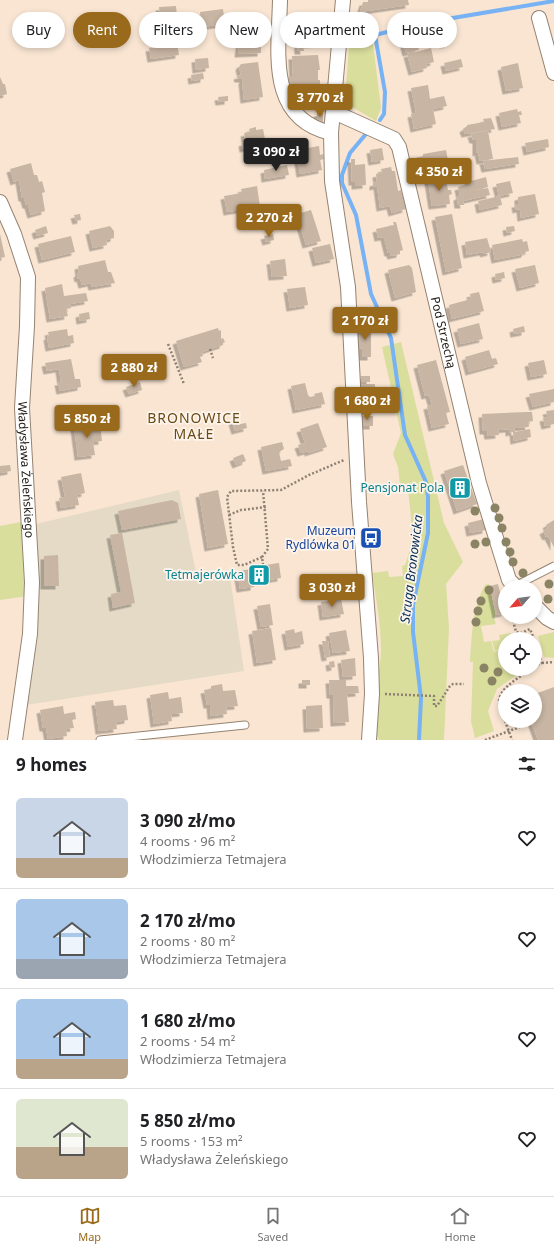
<!DOCTYPE html>
<meta charset="utf-8">
<style>
:root{--surface:#fff;--page:#f6f6f6;--text:#202124;--muted:#757577;--line:#e0e0e0;--accent:#996a1b}
body{margin:0;font-family:"Noto Sans",sans-serif;background:var(--page);color:var(--text);height:100vh;display:flex;flex-direction:column;font-size:15px;white-space:nowrap}
*{box-sizing:border-box;margin:0}
p{font-size:13px;color:var(--muted)}
.icon{flex:none;width:22px;height:22px;fill:none;stroke:currentColor;stroke-width:2;stroke-linecap:round;stroke-linejoin:round}
.map{position:relative;height:740px;overflow:hidden}
.sheet{display:flex;flex-direction:column;background:var(--surface);flex:1}
.sheet>*{flex:none}
.banner{position:absolute;left:12px;top:12px;width:530px;height:36px;display:flex;gap:8px}
.needle{width:26px;rotate:242deg}
.controls{position:absolute;left:498px;top:580px;display:grid;gap:8px}
.controls a{display:grid;place-items:center;width:44px;height:44px;border-radius:50%;background:var(--surface);box-shadow:0 2px 6px #0003;font-size:20px}
.price{position:absolute;translate:-50% -34px;padding:0 9px;border-radius:4px;background:var(--accent);color:#fff;font-size:13px;line-height:26px;filter:drop-shadow(0 1px 2px #0008)}
.price::after{content:'';position:absolute;left:50%;top:24px;width:12px;height:9px;margin-left:-6px;background:inherit;clip-path:polygon(0 0,100% 0,50% 100%)}
.price.current{background:#222;color:#fff}
ul{padding:0;list-style:none}
li{display:flex;align-items:center;gap:12px;height:100px;padding:0 16px}
li+li{border-top:1px solid var(--line)}
li span{display:grid;place-items:center;flex:none;width:112px;height:80px;border-radius:6px;color:#555}
li>.icon{margin-inline-start:auto}
span .icon{width:48px;height:48px;fill:#fffc;stroke-width:1}
li b{font-size:17px}
h2{display:flex;justify-content:space-between;align-items:center;height:48px;padding:0 16px;font-size:17px}
.chip{padding:0 14px;border-radius:18px;background:var(--surface);box-shadow:0 2px 6px #0003;font-size:14px;line-height:36px}
.chip.current{background:var(--accent);color:#fff}
.tab-bar{display:flex;justify-content:space-around;align-items:center;height:56px;border-top:1px solid var(--line);background:var(--surface);font-size:11px;color:var(--muted)}
.tab-bar a{display:grid;justify-items:center;gap:2px}
.tab-bar .current{color:var(--accent)}
.map>svg:first-child{display:block}
</style>
<div class="map">
<svg width="554" height="740" viewBox="0 0 554 740">
<defs>
<filter id="shadow"><feDropShadow dx="-3.5" dy="3.5" stdDeviation="0" flood-color="#0004"/></filter>
</defs>
<rect width="100%" height="100%" fill="#f9e5d2"/>
<path fill="#e5dac5" d="M179 490 198 582 230 577 244 671 26 705 38 624V584L32 525Z"/>
<path fill="#d9de9c" d="M373 44 381 108 376 121 347 104 345 100 349 45Z
M401 342 444 523 463 562 446 584 449 628 444 740H379C367 716 381 675 381 649 381 624 376 598 372 573L388 571 389 577 403 576 402 566 405 565C415 541 411 516 408 490L400 486 398 467 393 454 401 433 382 347Z
M21 522 27 596 0 600V526Z
M489 584 496 614 494 618 496 624 481 626 484 642 491 641 494 652 505 649V669H525L497 689 488 711 494 731 475 738 471 721 473 662H470C472 635 472 609 485 585Z
M554 632V658L544 657 538 636Z
M511 633 513 639H505V648L495 651 492 641 500 640 499 635Z"/>
<g fill="none" stroke-linecap="round" stroke-linejoin="round">
<path stroke="#76b2f4" stroke-width="4" d="M380 120 384 114 385 92 375 35 423 23 554 1
M366 134 350 153 342 175V183L356 215 371 294 391 338 405 435 426 482 428 497V533L413 605V632L421 698 419 740"/>
</g>
<path fill="#c8b5a3" filter="url(#shadow)" d="M368 0H408L409 5 360 12 363 2H368Z
M176 6 178 25 161 26 159 7Z
M223 9 225 24 202 27 200 12Z
M316 14 318 44 303 45 304 51H298L296 15Z
M177 29 178 36H176L179 55 151 59 149 48 162 46 159 30Z
M364 31 368 42H355L354 32Z
M415 34 419 50 406 53 402 37Z
M447 34 448 44 443 45 442 35Z
M240 40H256V46H261V53L238 54Z
M431 48 434 62 426 64 427 68 412 72 407 54Z
M318 55 320 70H318V80H320V87H323V105L301 106 300 88H288L289 76H293L292 56Z
M208 58 209 68 196 70 195 59Z
M461 59 463 67 446 71 444 63Z
M258 62 263 97 244 100 242 81 243 79H238L237 76 241 75 239 67 241 64Z
M518 63 523 88 506 91 501 67Z
M203 73 204 79 192 81 191 75Z
M0 77 3 84H5L7 94 0 96Z
M428 85 430 99 444 96 447 106 433 109 436 124 414 129 411 114 416 113 411 88Z
M228 96V101L219 102 218 97Z
M517 109 518 112 521 111 522 115H519L521 123 502 127 499 113Z
M317 113H323V122H317Z
M491 118 495 129 465 134 463 129 467 126V125L484 122 483 119Z
M256 127V130L263 129 266 144 243 149 242 143 246 142 244 133 250 132 249 129Z
M488 131 493 159 480 161 478 152 476 153V140H473L471 134Z
M548 139 549 147 527 152 525 143Z
M319 146 320 155 323 154 324 159 320 160 322 170 300 174 297 154 302 153V149Z
M382 148 384 160 372 162 370 150Z
M283 149 285 155 267 160 265 153Z
M446 150 449 165 417 171 415 158 423 156V154Z
M518 157 519 164 485 169 483 161Z
M351 159H355V165L365 164 366 185 355 186V182H352Z
M31 163 34 175H37L39 182 42 181 45 192 42 193 45 211 31 215 28 205H26L24 198H22L19 180 14 182 10 169Z
M287 165 289 175 265 179 264 170Z
M391 167 392 171H395L398 191 401 190 406 209 392 213 390 206 380 208 377 186 373 187V183L377 182 376 174 382 173 381 169Z
M486 177 488 187 467 192 488 188 490 195 463 201 464 205H458L457 197 460 196 458 187 465 185 464 183Z
M446 179 448 190H451L452 194 449 195 450 204 432 206 428 180Z
M510 181 513 193 499 196 496 184Z
M257 186 260 207 227 212 224 196 242 193 241 189Z
M535 194 539 214 521 218 520 209 516 210 515 204H518V197Z
M500 196 502 205 480 210 478 201Z
M311 210 321 241 306 245 297 214Z
M80 214 81 220 76 221 74 215Z
M452 214 462 268 446 272 435 217Z
M393 222H396L403 250 400 251V254L391 256 390 253H388L384 237 378 238 376 229 394 225Z
M46 226 48 233 37 236 35 230Z
M110 226 114 231V238L106 240 107 245 93 248 89 231Z
M514 226 515 231 507 233 506 227Z
M0 234 5 257 0 258Z
M273 234 274 240 266 242 264 236Z
M71 236 75 252 42 260 38 244Z
M487 238 491 252 484 254 483 252 467 255 465 242Z
M522 239 523 242 527 241 529 251 525 252V254L495 260 492 245Z
M330 244 334 259 316 263 312 248Z
M285 259 287 276 272 277 270 261Z
M105 260 108 272H111L115 283 92 287 91 283 82 285 80 278 78 279 77 274 79 273 78 266Z
M409 265 412 268 416 292 395 298 388 270Z
M535 265 539 283 520 288 515 269Z
M504 272 505 278 496 280 495 274Z
M62 284 64 296 86 293 88 301 70 304 71 308 66 309 68 316 50 319 45 288Z
M305 287 308 305 290 308 287 289Z
M479 292 484 311 452 319 449 305 471 299 470 294Z
M89 312 90 319 80 321 79 314Z
M479 323 483 339 461 344 457 329Z
M524 326 525 332 514 334 513 329Z
M371 327V357H362V348L358 349 357 328Z
M218 328 219 331 221 330V339L223 338 225 342 223 343V345L202 352 203 356 200 357 202 362 184 367 176 341Z
M67 329 68 336 73 335 74 343 49 348 47 337 49 336 48 332Z
M489 350 492 359 496 358 498 364 469 372 465 357Z
M71 359 75 379H80L81 387 60 391 58 382H61L59 369 47 371 45 363Z
M436 360 450 412 446 413 449 424 432 428 427 406 432 405 429 395 425 396 417 365Z
M544 360 547 374 531 377 528 363Z
M361 376H370V382H361Z
M140 382 142 390 129 394 126 387Z
M305 383 308 395 310 397 315 396 314 394 322 392 325 404 296 410 291 386Z
M361 384H375V402H379V406L361 405Z
M554 389V402L533 407 529 394Z
M554 410V424L545 426 543 418 548 417 546 411Z
M527 412H532L533 421 528 422 529 427 514 428 515 432 530 429 531 437 514 441 513 432 509 433V429L498 430 499 435 488 436 487 431H483L482 414Z
M361 416H373V426H361Z
M239 420 240 424 246 423 247 428 235 431 232 421Z
M318 423 327 447 308 453V451L301 453 298 445 305 443 300 429Z
M100 424 102 441 93 442 95 455 78 457 74 427Z
M282 442 284 449 279 452 281 461 290 459 292 466 266 471 261 447Z
M243 454 246 461 236 465 233 458Z
M10 465 11 471 0 473V466Z
M463 465 477 504 457 511 444 471Z
M81 473 85 493 77 495 79 505 61 508 59 498 65 497 61 477Z
M218 490 228 544 208 548 199 494Z
M172 500 178 503 181 519 122 530 118 511Z
M484 519 486 530 470 533 468 523Z
M554 520V547L548 536 546 537 543 531 548 528 546 525Z
M122 533 135 603 113 608 111 594 121 592 123 602 110 535Z
M58 555 59 586H44V556Z
M279 563 281 578 254 582V587L240 589 237 571 252 569V567Z
M498 584 505 613 496 615 490 586Z
M328 599H341L344 614 323 617 321 602 328 601Z
M270 604 273 625 261 627 257 606Z
M271 628 276 660 257 663 252 631Z
M294 629 295 633 302 631 304 644 288 647 285 631Z
M346 630 350 651 333 653 329 633Z
M322 641H328L330 657 325 658Z
M355 658 356 676 343 677 341 660Z
M334 661 335 667 330 668 329 662Z
M302 680H310V685H302Z
M329 680H346V686H358L359 693 347 694 349 722 334 723 333 695H330Z
M222 684 223 691 235 690 238 706 226 707 227 714 211 716 210 705H207L204 690 211 689V686Z
M554 687V740H538L531 721H535V694Z
M168 692 169 699 181 697 183 713 171 714 172 721 154 724 150 695Z
M113 700 114 706 126 705 128 720 116 722 117 729 99 731 95 702Z
M322 705 323 728 307 729 306 706Z
M63 706 64 714 75 712 76 719 72 720 74 728 66 729 67 736 48 739 46 728H43L40 710Z"/>
<g fill="none" stroke-linecap="round" stroke-linejoin="round">
<g stroke="#958372" stroke-width="9">
<path id="service" d="M515 586 554 566
M100 740 245 725"/>
</g>
<g stroke="#958372" stroke-width="16">
<g id="minor">
<path d="M280 0C279 51 266 118 331 133"/>
<path d="M343 0 331 133 332 181 348 287 359 502 371 658 372 694 369 740"/>
<path d="M539 18 554 73"/>
<path id="s1" d="M334 112 394 139 399 147 479 483 509 580 516 587"/>
<path id="s2" d="M0 202 14 234 28 277 27 326 22 408 32 582 30 634 15 740"/>
<path d="M535 606 547 618 554 622"/>
</g>
</g>
<path stroke="#8e8174" stroke-width="2.5" stroke-dasharray="2 2" stroke-linecap="butt" d="M168 344 184 384
M210 349 213 358
M229 515 241 510 266 507
M262 557 268 549 263 491
M263 565 262 557 244 565H237L233 547 227 497 231 491 281 490 309 475 344 460
M512 617 516 632 521 633 530 629 534 639
M521 633 524 639
M535 643 542 663 535 666
M542 663 554 662
M385 694 434 696V706H437L450 686 453 684H464
M505 720C503 714 500 708 499 702 499 687 521 677 531 669
M505 721 512 740
M485 740 533 722"/>
<use href="#service" stroke="#fff" stroke-width="7"/>
<use href="#minor" stroke="#fff" stroke-width="14"/>
</g>
<g fill="#8a8364">
<circle cx="495" cy="508" r="4.5"/>
<circle cx="475" cy="511" r="4.5"/>
<circle cx="499" cy="518" r="4.5"/>
<circle cx="502" cy="528" r="4.5"/>
<circle cx="486" cy="542" r="4.5"/>
<circle cx="506" cy="542" r="4.5"/>
<circle cx="475" cy="544" r="4.5"/>
<circle cx="510" cy="552" r="4.5"/>
<circle cx="513" cy="562" r="4.5"/>
<circle cx="523" cy="573" r="4.5"/>
<circle cx="549" cy="584" r="4.5"/>
<circle cx="489" cy="590" r="4.5"/>
<circle cx="548" cy="599" r="4.5"/>
<circle cx="481" cy="601" r="4.5"/>
<circle cx="478" cy="611" r="4.5"/>
<circle cx="476" cy="622" r="4.5"/>
<circle cx="484" cy="668" r="4.5"/>
<circle cx="498" cy="672" r="4.5"/>
<circle cx="492" cy="681" r="4.5"/>
</g>
<defs>
<g id="building-square" transform="scale(1.15)"><rect x="-9" y="-9" width="18" height="18" rx="4" fill="#0f9aa8" stroke="#fdf5ed"/><path d="M-4-6H4V6H1V3H-1V6H-4ZM-2.5-4.3h1.7v1.8h-1.7ZM.8-4.3h1.7v1.8H.8ZM-2.5-1h1.7V.8h-1.7ZM.8-1h1.7V.8H.8Z" fill="#fff"/></g>
<g id="bus-square" transform="scale(1.15)"><rect x="-9" y="-9" width="18" height="18" rx="4" fill="#1a4fb4" stroke="#fdf5ed"/><path d="M-5-6H5V4H4V6H2V4H-2V6H-4V4H-5ZM-3.5-4V0h7V-4ZM-3.5 1.2v1.5H-2V1.2ZM2 1.2v1.5H3.5V1.2Z" fill="#fff"/></g>
</defs>
<g fill-rule="evenodd">
<use href="#building-square" x="460" y="488"/>
<use href="#bus-square" x="371" y="538"/>
<use href="#building-square" x="259" y="575"/>
</g>
<g text-anchor="middle" stroke-width="3.5" stroke-linejoin="round" paint-order="stroke">
<g font-size="12" fill="#1e1811" stroke="#fdf5ed">
<text dy="4" stroke="none"><textPath href="#s1" startOffset="266">Pod Strzechą</textPath></text>
<text dy="4" stroke="none"><textPath href="#s2" startOffset="273">Władysława Żeleńskiego</textPath></text>
</g>
<g font-size="12" fill="#0d838f" stroke="#fdf5ed" text-anchor="end">
<text x="444" y="492">Pensjonat Pola</text>
<text x="244" y="579">Tetmajerówka</text>
</g>
<g font-size="12" fill="#164399" stroke="#fdf5ed" text-anchor="end">
<text x="356" y="535">Muzeum<tspan x="356" dy="14">Rydlówka 01</tspan></text>
</g>
<g font-size="13" font-style="italic" fill="#002b54" stroke="#fdf5ed">
<text transform="translate(411 569) rotate(-83)" y="5">Struga Bronowicka</text>
</g>
<g font-size="14" letter-spacing="1" fill="#6a4a15" stroke="#fdf5ed">
<text x="194" y="423">BRONOWICE<tspan x="194" dy="16">MAŁE</tspan></text>
</g>
</g>
</svg>
<div class="controls">
<a><svg class="needle" viewBox="-14 -14 28 28"><path d="M0-13l5 13h-10z" fill="#e53935"/><path d="M0 13l5-13h-10z" fill="#757577"/></svg></a>
<a><svg class="icon" aria-label="locate" viewBox="0 0 24 24"><circle cx="12" cy="12" r="6"/><path d="M12 2v4M12 18v4M2 12h4M18 12h4"/></svg></a>
<a><svg class="icon" aria-label="layers" viewBox="0 0 24 24"><path d="M12 4l9 5-9 5-9-5zM3 14l9 5 9-5"/></svg></a>
</div>
<b class="price" style="left:320px;top:118px">3 770 zł</b>
<b class="price current" style="left:276px;top:172px">3 090 zł</b>
<b class="price" style="left:439px;top:192px">4 350 zł</b>
<b class="price" style="left:269px;top:238px">2 270 zł</b>
<b class="price" style="left:365px;top:341px">2 170 zł</b>
<b class="price" style="left:134px;top:388px">2 880 zł</b>
<b class="price" style="left:367px;top:421px">1 680 zł</b>
<b class="price" style="left:87px;top:439px">5 850 zł</b>
<b class="price" style="left:332px;top:608px">3 030 zł</b>
<div class="banner">
<a class="chip">Buy</a>
<a class="chip current">Rent</a>
<a class="chip">Filters</a>
<a class="chip">New</a>
<a class="chip">Apartment</a>
<a class="chip">House</a>
</div>
</div>
<section class="sheet">
<h2>9 homes<svg class="icon" aria-label="filters" viewBox="0 0 24 24"><path d="M4 7h16M4 17h16"/><circle cx="9" cy="7" r="2"/><circle cx="15" cy="17" r="2"/></svg></h2>
<ul>
<li><span style="background:linear-gradient(#c9d6e8 75%,#b9a48a 0)"><svg class="icon" aria-label="home" viewBox="0 0 24 24"><path d="M3 11l9-7 9 7M6 9v11h12V9"/></svg></span><div><b>3 090 zł/mo</b><p>4 rooms · 96 m²</p><p>Włodzimierza Tetmajera</p></div><svg class="icon" aria-label="heart" viewBox="0 0 24 24"><path d="M12 20l-8-8c-3-5 5-10 8-4 3-6 11-1 8 4z"/></svg></li>
<li><span style="background:linear-gradient(#a9c7e8 75%,#9aa5b1 0)"><svg class="icon" aria-label="home" viewBox="0 0 24 24"><path d="M3 11l9-7 9 7M6 9v11h12V9"/></svg></span><div><b>2 170 zł/mo</b><p>2 rooms · 80 m²</p><p>Włodzimierza Tetmajera</p></div><svg class="icon" aria-label="heart" viewBox="0 0 24 24"><path d="M12 20l-8-8c-3-5 5-10 8-4 3-6 11-1 8 4z"/></svg></li>
<li><span style="background:linear-gradient(#a9c7e8 75%,#b9a48a 0)"><svg class="icon" aria-label="home" viewBox="0 0 24 24"><path d="M3 11l9-7 9 7M6 9v11h12V9"/></svg></span><div><b>1 680 zł/mo</b><p>2 rooms · 54 m²</p><p>Włodzimierza Tetmajera</p></div><svg class="icon" aria-label="heart" viewBox="0 0 24 24"><path d="M12 20l-8-8c-3-5 5-10 8-4 3-6 11-1 8 4z"/></svg></li>
<li><span style="background:linear-gradient(#dfe7d0 60%,#b9a48a 0)"><svg class="icon" aria-label="home" viewBox="0 0 24 24"><path d="M3 11l9-7 9 7M6 9v11h12V9"/></svg></span><div><b>5 850 zł/mo</b><p>5 rooms · 153 m²</p><p>Władysława Żeleńskiego</p></div><svg class="icon" aria-label="heart" viewBox="0 0 24 24"><path d="M12 20l-8-8c-3-5 5-10 8-4 3-6 11-1 8 4z"/></svg></li>
</ul>
</section>
<nav class="tab-bar">
<a class="current"><svg class="icon" aria-label="map" viewBox="0 0 24 24"><path d="M3 6l6-2 6 2 6-2v14l-6 2-6-2-6 2zM9 4v14M15 6v14"/></svg>Map</a>
<a><svg class="icon" aria-label="saved" viewBox="0 0 24 24"><path d="M7 4h10v16l-5-4-5 4z"/></svg>Saved</a>
<a><svg class="icon" aria-label="home" viewBox="0 0 24 24"><path d="M3 11l9-7 9 7M6 9v11h12V9"/></svg>Home</a>
</nav>
